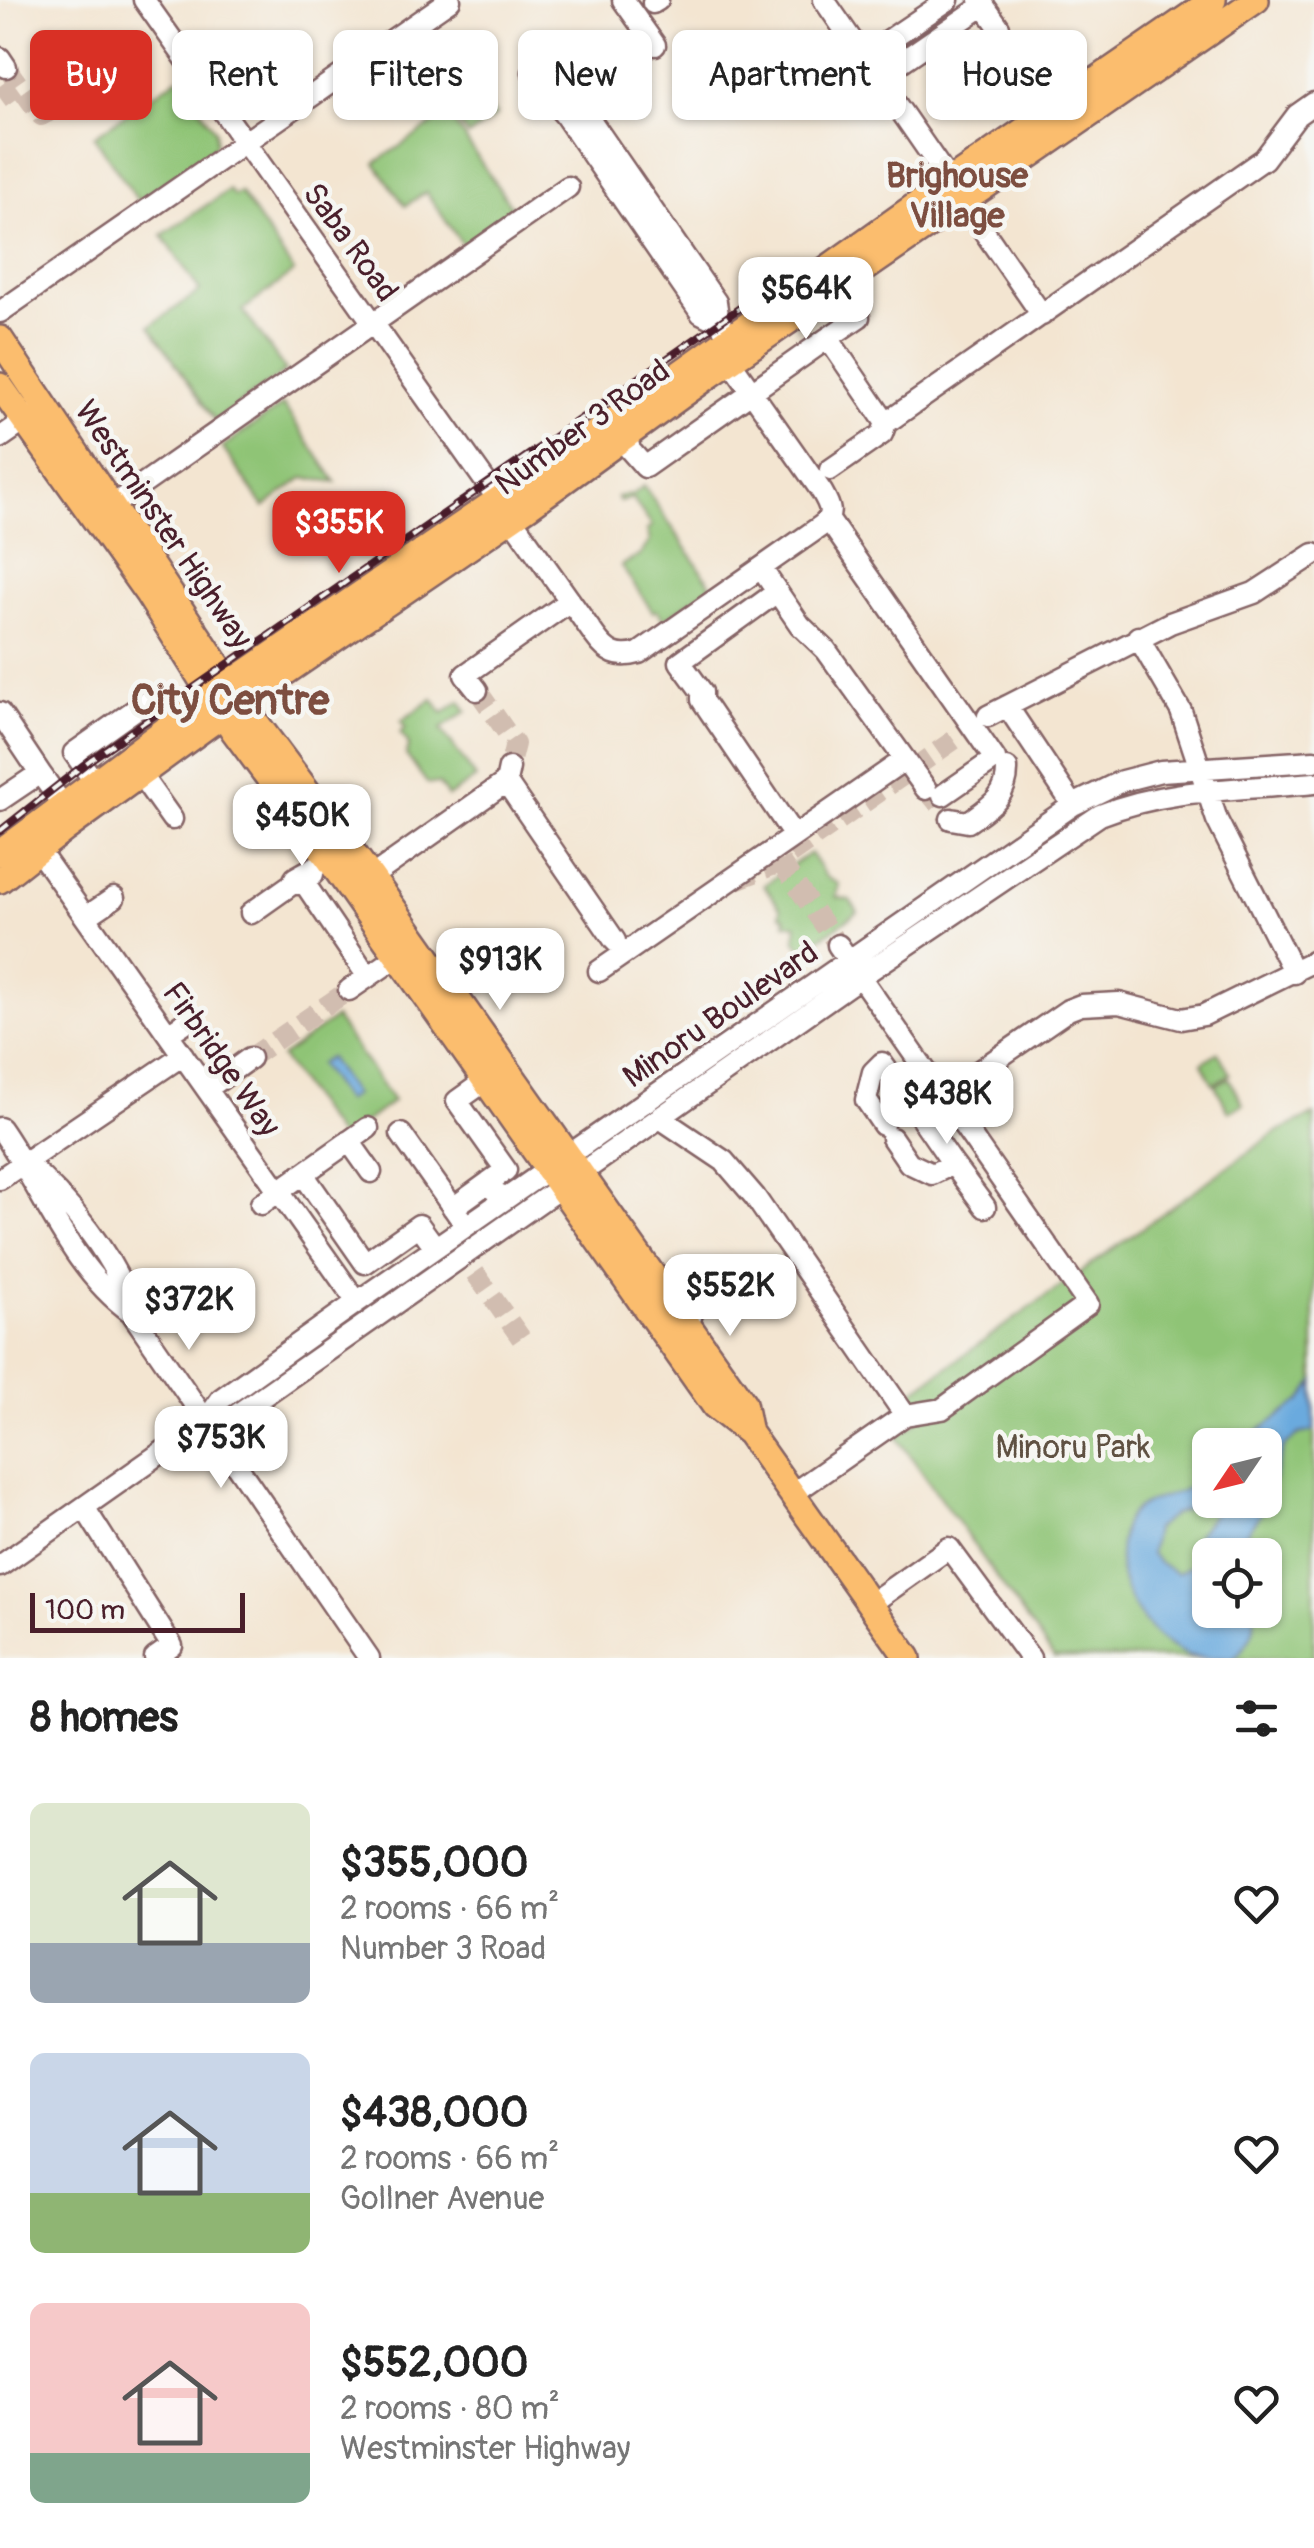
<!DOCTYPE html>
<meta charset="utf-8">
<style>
:root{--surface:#fff;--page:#f2f2f2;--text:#222;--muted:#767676;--accent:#d93025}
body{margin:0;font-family:Pangolin,sans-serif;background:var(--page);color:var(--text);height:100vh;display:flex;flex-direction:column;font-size:38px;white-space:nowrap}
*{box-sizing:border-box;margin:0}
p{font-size:32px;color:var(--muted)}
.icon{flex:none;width:55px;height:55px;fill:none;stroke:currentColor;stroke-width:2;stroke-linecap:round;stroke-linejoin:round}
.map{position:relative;height:1658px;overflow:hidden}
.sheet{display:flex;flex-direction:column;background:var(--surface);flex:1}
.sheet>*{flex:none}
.top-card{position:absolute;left:30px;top:30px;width:1255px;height:90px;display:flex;gap:20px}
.needle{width:65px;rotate:235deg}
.tools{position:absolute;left:1192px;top:1428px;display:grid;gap:20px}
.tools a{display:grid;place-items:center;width:90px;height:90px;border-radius:15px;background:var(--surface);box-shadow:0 2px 8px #0004;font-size:50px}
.scale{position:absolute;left:30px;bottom:25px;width:215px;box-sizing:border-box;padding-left:10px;border:5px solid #4a1f2b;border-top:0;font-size:28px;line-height:35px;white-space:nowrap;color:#4a1f2b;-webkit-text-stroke:8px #f6f6f2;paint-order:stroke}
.price{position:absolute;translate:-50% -85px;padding:0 22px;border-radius:20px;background:#fff;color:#222;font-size:32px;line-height:65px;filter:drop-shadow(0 2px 5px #0008)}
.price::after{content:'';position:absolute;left:50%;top:60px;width:30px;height:22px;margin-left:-15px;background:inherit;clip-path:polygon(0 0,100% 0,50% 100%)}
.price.selected{background:var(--accent);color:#fff}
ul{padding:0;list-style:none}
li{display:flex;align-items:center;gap:30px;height:250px;padding:0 30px}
li span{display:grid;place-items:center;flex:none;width:280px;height:200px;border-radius:15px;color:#555}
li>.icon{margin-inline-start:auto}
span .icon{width:120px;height:120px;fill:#fffc;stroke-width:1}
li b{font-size:42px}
h2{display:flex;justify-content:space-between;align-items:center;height:120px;padding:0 30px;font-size:42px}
.tag{padding:0 35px;border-radius:15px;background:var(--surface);box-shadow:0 2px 8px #0004;font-size:35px;line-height:90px}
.tag.selected{background:var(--accent);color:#fff}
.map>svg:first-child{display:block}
</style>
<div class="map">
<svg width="1314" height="1658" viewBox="0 0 1314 1658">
<rect width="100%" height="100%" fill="#f6f6f2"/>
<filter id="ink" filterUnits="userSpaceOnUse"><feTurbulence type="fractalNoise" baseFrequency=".01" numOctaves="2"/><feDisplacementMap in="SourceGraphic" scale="20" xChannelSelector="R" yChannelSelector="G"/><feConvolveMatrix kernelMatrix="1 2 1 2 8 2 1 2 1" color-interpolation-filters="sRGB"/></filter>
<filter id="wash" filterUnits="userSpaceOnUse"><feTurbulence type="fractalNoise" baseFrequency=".0048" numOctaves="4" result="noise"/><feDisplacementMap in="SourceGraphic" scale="40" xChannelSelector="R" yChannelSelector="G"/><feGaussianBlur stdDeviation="2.25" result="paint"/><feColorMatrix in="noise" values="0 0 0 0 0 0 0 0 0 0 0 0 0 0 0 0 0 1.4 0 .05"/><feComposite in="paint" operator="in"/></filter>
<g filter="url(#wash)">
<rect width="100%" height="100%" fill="#f3e5d1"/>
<path fill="#8fc476" stroke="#6c7250" stroke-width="2.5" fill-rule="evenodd" d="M458 60 496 116 468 136 449 109 455 104 435 76Z
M179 77 215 130 216 144 206 156 138 201 94 136Z
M448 114 515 212 464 247 426 192 405 206 375 163Z
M229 190 234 196 240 192 294 272 243 310 286 371 215 421 150 326 200 291 162 235Z
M283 405 336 482 303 478 264 507 222 447Z
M644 486 712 586 664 620 657 610 653 612 621 566 640 555 650 541 647 530 652 526 632 498 620 502 617 497 633 494Z
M433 699 443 713 460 701 467 711 441 729 476 778 448 797 439 784 427 783 406 755 409 744 400 732 406 728 401 721Z
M810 853 826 877 839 884 836 897 850 900 858 912 803 950 795 939 797 925 785 923 786 918 780 914 781 909 764 885Z
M335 1018 393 1101 340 1140 281 1057Z
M1218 1052 1230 1074 1213 1084 1202 1063Z
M1229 1078 1243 1104 1229 1112 1215 1085Z
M1314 1115V1658H1054L897 1437 917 1422 901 1400 1278 1131ZM1210 1445H1265V1500H1210ZM1210 1555H1265V1610H1210Z"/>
<path fill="#6baade" stroke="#5a6484" stroke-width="2.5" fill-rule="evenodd" d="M329 1058 354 1095 345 1101 319 1064Z
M1314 1382V1431L1299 1434 1284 1447 1264 1509 1230 1555H1210V1610H1253C1258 1630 1248 1646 1233 1658 1219 1658 1201 1658 1187 1655 1147 1637 1113 1588 1120 1544 1122 1533 1123 1523 1130 1515 1143 1499 1168 1498 1185 1489 1194 1484 1202 1477 1210 1471V1500H1265V1445H1239L1302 1400ZM1205 1502 1216 1510 1197 1535 1199 1546 1194 1564 1177 1573 1160 1564 1150 1553 1155 1529 1174 1514Z"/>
</g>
<g filter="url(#ink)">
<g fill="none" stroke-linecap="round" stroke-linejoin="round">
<path stroke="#d1bdb0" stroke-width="20" stroke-dasharray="20 10" stroke-linecap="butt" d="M6 67 41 116 49 112
M0 98 18 85
M477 690 515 744 509 768
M926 789 951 819
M780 862 838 945
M736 880 775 865 987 717
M250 1058 349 990
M475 1273 521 1338"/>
<g stroke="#856465" stroke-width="25">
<path id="minor" d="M144 0 595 636C607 653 618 659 639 653L821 526C835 515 830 506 822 492L730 361
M623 0 655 45
M824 0 1042 315
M980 0 999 27 995 45 1043 116
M653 3 658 0
M0 58 6 67
M889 63 901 62 984 5
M874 73 889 63V40L948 0
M0 312 450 0
M719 322 701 313 564 114 536 83 533 72C543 50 563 38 580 61L577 94 580 105 716 302 719 322 739 349
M828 338 859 317 840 286
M0 438 36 413
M627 438 630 450 645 467 828 338 886 423 1264 159 1297 115 1314 103
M830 470 882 434 886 423
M113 505 568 187
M828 519 995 759 943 795
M761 568 800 625 826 650 926 789
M777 592 680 662 702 692V700L794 836
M1138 637 1181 711 1217 820 1294 973
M477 690 465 675 570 601
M1007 706 1073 805
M0 713 40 773 0 800
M988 716 1170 623 1254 593 1314 554
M509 768 506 782 615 941
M40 773 63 805
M140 774 172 819
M94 781 74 753 146 702
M951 819 968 822C989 807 1008 797 1007 768
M38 850 357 1302
M313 870V874L299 884H292L295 878 329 859
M371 877 506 782
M303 881 368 977
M251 913 292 884
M86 917 114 898
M599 971 904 760
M349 990 397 957
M168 1034 189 1020
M485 1081 457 1101 506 1170 489 1182 502 1201
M207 1089 250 1058
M660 1118 724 1161 755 1197 905 1415
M883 1125 866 1100 873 1072 882 1063 918 1113 1068 1010 1081 1005 1119 1003 1181 1019 1204 1015 1314 961
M0 1128C41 1186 71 1270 131 1312
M401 1134 466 1226
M892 1138 909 1163 932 1174 953 1164 918 1113
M349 1141 371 1172
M24 1162C65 1196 119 1260 131 1312L369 1658
M953 1164 985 1207
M303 1174 368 1128
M0 1179 183 1055
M261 1204 303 1174 365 1263 419 1225 435 1247
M453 1208 489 1182
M667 1298 676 1295 688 1299 694 1307 688 1327
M205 1422 232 1418 860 977 1100 815C1169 787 1241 790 1314 783
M792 1494 905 1415 942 1409 1088 1304 838 945
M84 1507 172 1646 155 1658
M0 1566 205 1422 221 1399 357 1302 1073 805 1122 781 1161 771 1314 761
M870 1604 949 1548 1030 1658"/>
</g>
<g stroke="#856465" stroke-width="30">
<path id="major" d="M0 339 257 724 371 877 743 1403 749 1433
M0 386 148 594 234 731 329 859 715 1406 749 1433 908 1658
M0 853 196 707 616 419 949 182 1213 0
M0 880 65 829 208 725 529 506 707 377 1256 0"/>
</g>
<use href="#minor" stroke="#fff" stroke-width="20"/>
<use href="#major" stroke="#fbbd6e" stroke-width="25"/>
<g stroke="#4a1f2b" stroke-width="8">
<path id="rail" d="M0 831 90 760 744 305"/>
</g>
<use href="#rail" stroke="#f6f6f2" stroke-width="4" stroke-dasharray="11" stroke-linecap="butt"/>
</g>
</g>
<g text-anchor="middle" stroke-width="9" stroke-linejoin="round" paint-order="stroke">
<g font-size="32" fill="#4a1f2b" stroke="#f6f6f2">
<text transform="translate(351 242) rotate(54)" y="11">Saba Road</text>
<text transform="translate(582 427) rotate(-36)" y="11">Number 3 Road</text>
<text transform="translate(164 524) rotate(56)" y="11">Westminster Highway</text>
<text transform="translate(720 1014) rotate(-35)" y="11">Minoru Boulevard</text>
<text transform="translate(222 1059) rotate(55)" y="11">Firbridge Way</text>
</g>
<g font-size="32" fill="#5f5142" stroke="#f6f6f2">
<text x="1073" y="1458">Minoru Park</text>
</g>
<g font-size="35" font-weight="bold" fill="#7d4e40" stroke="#f6f6f2">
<text x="957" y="187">Brighouse<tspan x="957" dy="40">Village</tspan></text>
</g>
<g font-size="42" font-weight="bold" fill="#7d4e40" stroke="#f6f6f2">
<text x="230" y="714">City Centre</text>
</g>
</g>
</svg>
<div class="tools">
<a><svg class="needle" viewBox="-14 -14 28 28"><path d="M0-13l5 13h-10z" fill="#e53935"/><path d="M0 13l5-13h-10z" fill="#767676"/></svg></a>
<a><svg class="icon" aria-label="locate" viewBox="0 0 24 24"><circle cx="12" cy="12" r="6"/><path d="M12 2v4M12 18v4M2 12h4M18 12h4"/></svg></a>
</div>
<div class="scale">100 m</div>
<b class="price" style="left:806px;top:342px">$564K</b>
<b class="price selected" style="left:339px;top:576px">$355K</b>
<b class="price" style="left:302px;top:869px">$450K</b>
<b class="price" style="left:500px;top:1013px">$913K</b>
<b class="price" style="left:947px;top:1147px">$438K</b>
<b class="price" style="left:730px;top:1339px">$552K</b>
<b class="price" style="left:189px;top:1353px">$372K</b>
<b class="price" style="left:221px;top:1491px">$753K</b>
<div class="top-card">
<a class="tag selected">Buy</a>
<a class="tag">Rent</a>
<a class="tag">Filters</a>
<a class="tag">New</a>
<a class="tag">Apartment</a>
<a class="tag">House</a>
</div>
</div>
<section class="sheet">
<h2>8 homes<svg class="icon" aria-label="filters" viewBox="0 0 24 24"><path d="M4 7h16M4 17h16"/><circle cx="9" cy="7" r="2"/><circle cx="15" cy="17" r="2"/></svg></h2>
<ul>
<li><span style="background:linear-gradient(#dfe7d0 70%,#9aa5b1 0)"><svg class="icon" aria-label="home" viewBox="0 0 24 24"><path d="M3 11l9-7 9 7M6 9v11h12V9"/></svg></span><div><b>$355,000</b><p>2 rooms · 66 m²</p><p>Number 3 Road</p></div><svg class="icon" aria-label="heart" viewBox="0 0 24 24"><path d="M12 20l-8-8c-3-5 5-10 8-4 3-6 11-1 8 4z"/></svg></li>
<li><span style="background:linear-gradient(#c9d6e8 70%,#8fb573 0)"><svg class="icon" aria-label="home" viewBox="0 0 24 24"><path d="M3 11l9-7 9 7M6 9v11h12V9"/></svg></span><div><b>$438,000</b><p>2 rooms · 66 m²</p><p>Gollner Avenue</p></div><svg class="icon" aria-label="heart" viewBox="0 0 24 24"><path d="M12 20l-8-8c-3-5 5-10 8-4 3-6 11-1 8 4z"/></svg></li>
<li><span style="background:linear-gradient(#f6c9c9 75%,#7fa58c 0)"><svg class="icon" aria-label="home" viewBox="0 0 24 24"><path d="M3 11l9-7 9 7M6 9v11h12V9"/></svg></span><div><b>$552,000</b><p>2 rooms · 80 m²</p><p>Westminster Highway</p></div><svg class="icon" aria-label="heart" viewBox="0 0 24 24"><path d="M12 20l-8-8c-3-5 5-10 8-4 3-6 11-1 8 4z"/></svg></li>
</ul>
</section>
